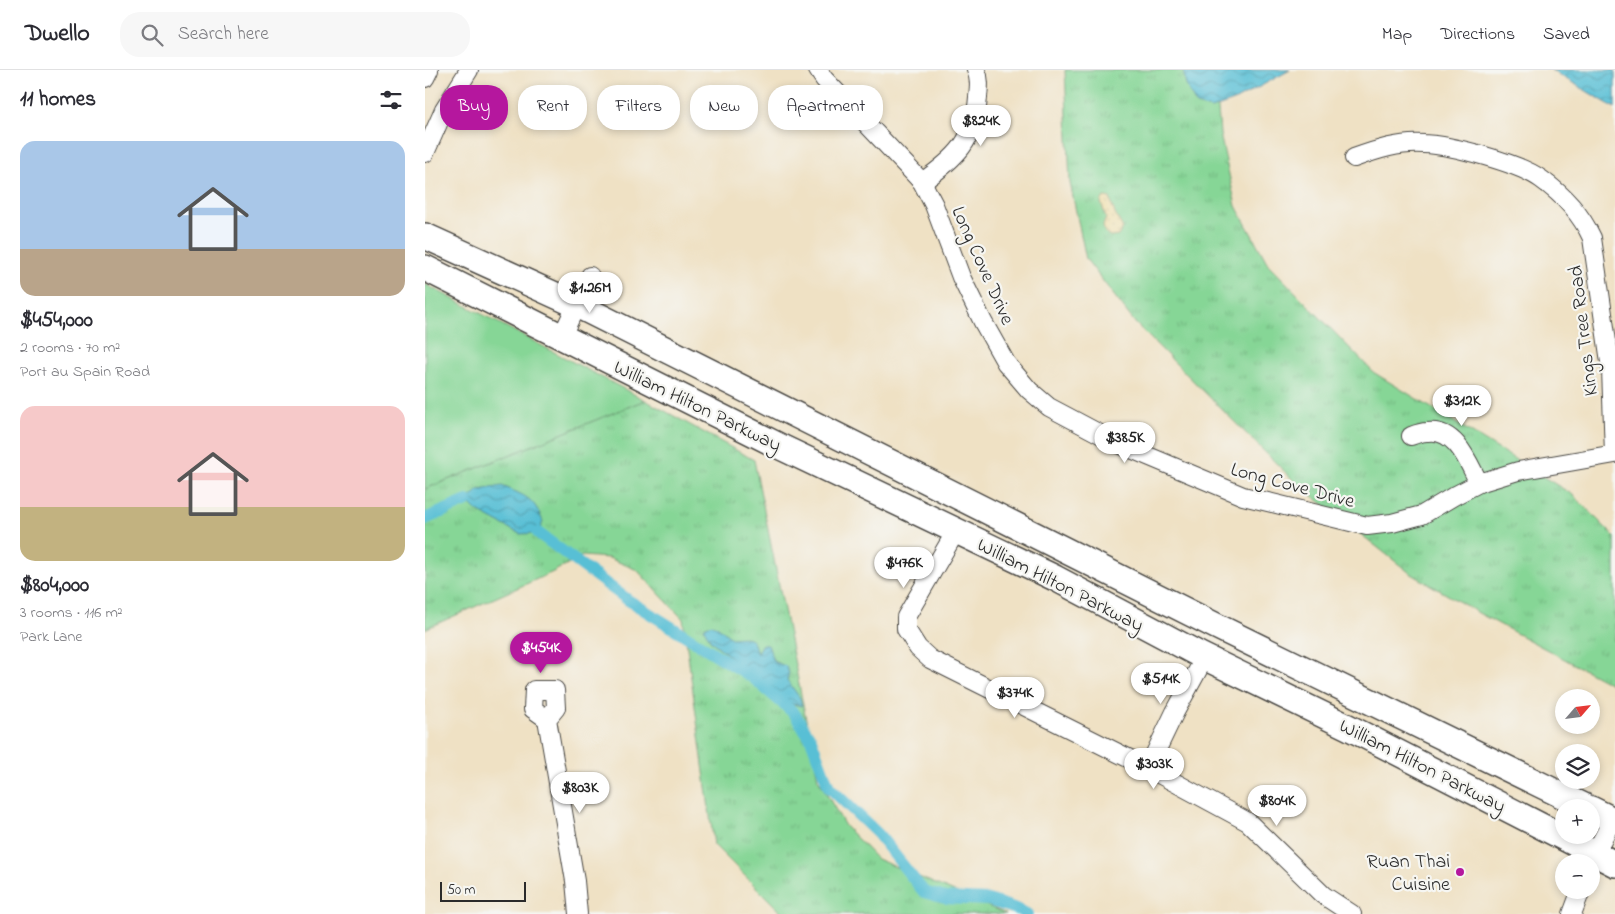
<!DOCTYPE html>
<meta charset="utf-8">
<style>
:root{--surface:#fff;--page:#f7f7f7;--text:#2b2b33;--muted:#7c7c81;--line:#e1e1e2;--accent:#b5179e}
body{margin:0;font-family:"Indie Flower",sans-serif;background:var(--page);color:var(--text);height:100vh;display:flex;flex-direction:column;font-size:19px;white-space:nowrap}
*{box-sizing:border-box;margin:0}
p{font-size:16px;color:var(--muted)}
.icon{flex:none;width:28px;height:28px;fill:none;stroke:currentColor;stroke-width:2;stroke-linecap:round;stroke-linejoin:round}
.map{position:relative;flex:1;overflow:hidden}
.side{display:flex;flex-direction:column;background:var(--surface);width:425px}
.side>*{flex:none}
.hud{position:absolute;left:15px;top:15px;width:475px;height:45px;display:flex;gap:10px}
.needle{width:32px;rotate:62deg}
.tools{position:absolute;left:1130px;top:619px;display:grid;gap:10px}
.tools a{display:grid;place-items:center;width:45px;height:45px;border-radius:50%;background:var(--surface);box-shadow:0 2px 8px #0003;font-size:25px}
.scale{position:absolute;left:15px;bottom:12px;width:86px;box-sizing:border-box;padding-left:5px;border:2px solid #2b2b2b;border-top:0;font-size:14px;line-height:18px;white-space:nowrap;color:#2b2b2b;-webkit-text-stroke:4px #f6f6f2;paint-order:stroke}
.price{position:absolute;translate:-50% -42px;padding:0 11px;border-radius:18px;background:#fff;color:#222;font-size:16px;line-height:32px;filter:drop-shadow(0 1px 2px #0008)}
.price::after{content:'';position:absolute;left:50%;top:30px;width:15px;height:11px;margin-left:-8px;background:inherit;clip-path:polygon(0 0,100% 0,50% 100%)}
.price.selected{background:var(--accent);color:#fff}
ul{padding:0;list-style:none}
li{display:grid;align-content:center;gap:10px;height:265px;padding:0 20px}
li span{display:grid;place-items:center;height:155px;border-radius:15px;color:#555}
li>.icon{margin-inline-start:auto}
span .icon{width:90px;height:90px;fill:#fffc;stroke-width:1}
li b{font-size:21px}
h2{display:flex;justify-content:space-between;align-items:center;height:60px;padding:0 20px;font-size:21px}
.chip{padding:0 18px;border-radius:20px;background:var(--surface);box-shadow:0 2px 8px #0003;font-size:18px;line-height:45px}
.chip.selected{background:var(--accent);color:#fff}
header{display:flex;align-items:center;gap:30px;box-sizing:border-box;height:70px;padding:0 25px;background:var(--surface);border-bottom:1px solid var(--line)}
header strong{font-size:24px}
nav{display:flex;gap:28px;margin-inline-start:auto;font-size:18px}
.search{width:350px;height:45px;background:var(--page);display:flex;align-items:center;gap:12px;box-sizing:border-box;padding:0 18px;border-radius:20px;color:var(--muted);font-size:19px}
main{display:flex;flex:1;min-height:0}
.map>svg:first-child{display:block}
</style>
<header>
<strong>Dwello</strong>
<div class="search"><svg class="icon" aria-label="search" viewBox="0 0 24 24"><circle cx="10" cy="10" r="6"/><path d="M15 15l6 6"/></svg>Search here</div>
<nav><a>Map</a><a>Directions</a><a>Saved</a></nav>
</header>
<main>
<section class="side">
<h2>11 homes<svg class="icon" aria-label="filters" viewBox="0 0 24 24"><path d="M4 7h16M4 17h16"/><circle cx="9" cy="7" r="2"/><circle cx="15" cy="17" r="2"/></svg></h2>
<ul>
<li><span style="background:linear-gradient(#a9c7e8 70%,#b9a48a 0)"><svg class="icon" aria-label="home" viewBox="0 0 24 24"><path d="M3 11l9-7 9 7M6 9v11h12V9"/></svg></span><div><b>$454,000</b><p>2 rooms · 70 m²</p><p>Port au Spain Road</p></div></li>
<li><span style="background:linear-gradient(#f6c9c9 65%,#c2b280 0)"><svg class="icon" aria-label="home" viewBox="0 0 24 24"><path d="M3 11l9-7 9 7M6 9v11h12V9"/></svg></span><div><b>$804,000</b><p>3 rooms · 116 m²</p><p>Park Lane</p></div></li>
</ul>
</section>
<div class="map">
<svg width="1190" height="844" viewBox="0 0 1190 844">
<defs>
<pattern id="grass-tufts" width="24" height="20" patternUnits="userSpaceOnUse" patternTransform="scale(1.25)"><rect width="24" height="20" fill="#86d696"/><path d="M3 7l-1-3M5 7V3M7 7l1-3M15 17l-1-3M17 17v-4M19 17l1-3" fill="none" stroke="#74b881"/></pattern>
<pattern id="sand-dots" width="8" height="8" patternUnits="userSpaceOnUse" patternTransform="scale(1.25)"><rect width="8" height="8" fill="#eeda9e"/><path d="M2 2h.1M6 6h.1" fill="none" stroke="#cb8" stroke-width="1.8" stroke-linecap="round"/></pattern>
<pattern id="water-waves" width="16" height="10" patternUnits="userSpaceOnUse" patternTransform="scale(1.25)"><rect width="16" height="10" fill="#58bfd5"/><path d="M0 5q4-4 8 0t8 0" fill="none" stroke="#499bad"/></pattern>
</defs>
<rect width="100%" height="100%" fill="#f6f6f2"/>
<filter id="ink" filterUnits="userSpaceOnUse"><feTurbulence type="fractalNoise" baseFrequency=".02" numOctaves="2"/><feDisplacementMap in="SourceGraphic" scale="10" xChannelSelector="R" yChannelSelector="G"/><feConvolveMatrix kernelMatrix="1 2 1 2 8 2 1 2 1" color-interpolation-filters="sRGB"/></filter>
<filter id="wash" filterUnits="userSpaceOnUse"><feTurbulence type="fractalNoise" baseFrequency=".0096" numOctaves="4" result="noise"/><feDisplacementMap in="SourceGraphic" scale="20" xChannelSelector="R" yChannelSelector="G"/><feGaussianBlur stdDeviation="1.12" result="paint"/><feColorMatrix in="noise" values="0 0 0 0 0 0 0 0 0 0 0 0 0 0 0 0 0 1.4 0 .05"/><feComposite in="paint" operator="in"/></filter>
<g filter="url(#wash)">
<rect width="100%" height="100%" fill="#efe1c4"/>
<path fill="url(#grass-tufts)" stroke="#588060" d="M640 0H790L795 64 811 136 843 194 948 302 1148 425 1190 467V616L1057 545 985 503 871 413 711 254 661 189 645 113Z
M220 330 329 390 393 709 420 756 452 789 581 844H358L289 775 258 549 212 500 184 488 157 486 128 502 0 559V419Z"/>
<path fill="url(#sand-dots)" stroke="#8c8264" d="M679 127 685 128 690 144 698 158 693 166 686 167 680 163 678 156 681 148 676 132Z"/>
<path fill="#86d696" stroke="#588060" d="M0 214 220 330 0 419Z"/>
<path fill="url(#water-waves)" stroke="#427580" d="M758 0H865L809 31 786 39 771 35 761 15Z
M1126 0H1190V38Z
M77 416C100 426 109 427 118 452L113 463 95 464 52 441 42 431 54 420Z
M287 554 292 556 306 568C325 567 327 564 332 584L336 575H343L349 592 361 596 364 603 362 610 375 628 377 636 368 634 346 621 327 604 286 571 279 559 281 556Z"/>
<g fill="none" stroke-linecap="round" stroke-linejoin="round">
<path stroke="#58bfd5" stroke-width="12" d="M0 449 42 431
M113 463 203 530 327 607 369 643 386 669 404 717 453 764 499 822 520 828 563 830 592 839 602 844"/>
</g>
</g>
<g filter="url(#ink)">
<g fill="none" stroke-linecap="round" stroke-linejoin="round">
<g stroke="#484642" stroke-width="20">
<path id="minor" d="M393 0 399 9 497 112 509 135 536 207 558 252 581 293 604 320 624 337 692 373 818 426 942 456 967 453 997 445 1029 426 1054 413 1093 401 1190 384
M0 8 4 0
M0 83 19 40 44 0
M929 88C951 80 975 72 999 74 1026 75 1094 93 1116 109 1137 124 1156 144 1167 168L1186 299 1189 384
M497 112C531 88 550 71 553 27 554 17 555 9 551 0
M136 268 165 206
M986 366C991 364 997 362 1002 362 1031 358 1043 392 1054 413
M531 461 481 547V559L493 578 505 589 723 698 823 752 898 825 927 844
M122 649 131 638 130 620H109L108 639 122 649 150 811 153 844
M723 698 750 642 780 587
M1166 792 1187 750
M1147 844 1156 820"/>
</g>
<g stroke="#484642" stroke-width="28">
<path id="highway" d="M0 166 152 235 791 556 1163 738
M0 198 358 378 630 508 777 586 923 657 1190 794
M1166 739 1190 751"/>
</g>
<use href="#minor" stroke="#fff" stroke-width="18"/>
<use href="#highway" stroke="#fff" stroke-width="25"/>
</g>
</g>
<circle fill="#b5179e" stroke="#f6f6f2" stroke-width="2" cx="1035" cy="802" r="5"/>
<g text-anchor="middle" stroke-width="4.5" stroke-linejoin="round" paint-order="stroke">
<g font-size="20" fill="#2b2b2b" stroke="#f6f6f2">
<text transform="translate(559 195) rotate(66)" y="7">Long Cove Drive</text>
<text transform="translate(1157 261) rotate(-97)" y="7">Kings Tree Road</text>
<text transform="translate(273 335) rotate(26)" y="7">William Hilton Parkway</text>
<text transform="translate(868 414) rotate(15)" y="7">Long Cove Drive</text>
<text transform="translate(636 514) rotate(27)" y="7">William Hilton Parkway</text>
<text transform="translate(998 695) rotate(27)" y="7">William Hilton Parkway</text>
</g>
<g font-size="20" fill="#2b2b2b" stroke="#f6f6f2" text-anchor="end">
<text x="1025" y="797">Ruan Thai<tspan x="1025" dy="23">Cuisine</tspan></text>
</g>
</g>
</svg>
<div class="tools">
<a><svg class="needle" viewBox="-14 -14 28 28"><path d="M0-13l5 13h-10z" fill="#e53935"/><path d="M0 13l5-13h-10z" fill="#7c7c81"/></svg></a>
<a><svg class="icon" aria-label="layers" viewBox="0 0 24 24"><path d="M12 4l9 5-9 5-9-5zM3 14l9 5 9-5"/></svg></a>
<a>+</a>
<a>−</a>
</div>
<div class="scale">50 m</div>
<b class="price" style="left:556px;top:77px">$824K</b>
<b class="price" style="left:165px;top:244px">$1.26M</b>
<b class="price" style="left:1037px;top:357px">$312K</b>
<b class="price" style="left:700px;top:394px">$385K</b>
<b class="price" style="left:479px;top:519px">$476K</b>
<b class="price selected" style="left:116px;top:604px">$454K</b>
<b class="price" style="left:736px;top:635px">$514K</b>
<b class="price" style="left:590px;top:649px">$374K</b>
<b class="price" style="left:729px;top:720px">$303K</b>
<b class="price" style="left:155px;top:744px">$803K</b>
<b class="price" style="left:852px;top:757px">$804K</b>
<div class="hud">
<a class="chip selected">Buy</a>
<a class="chip">Rent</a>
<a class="chip">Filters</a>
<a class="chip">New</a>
<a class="chip">Apartment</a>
</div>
</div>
</main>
